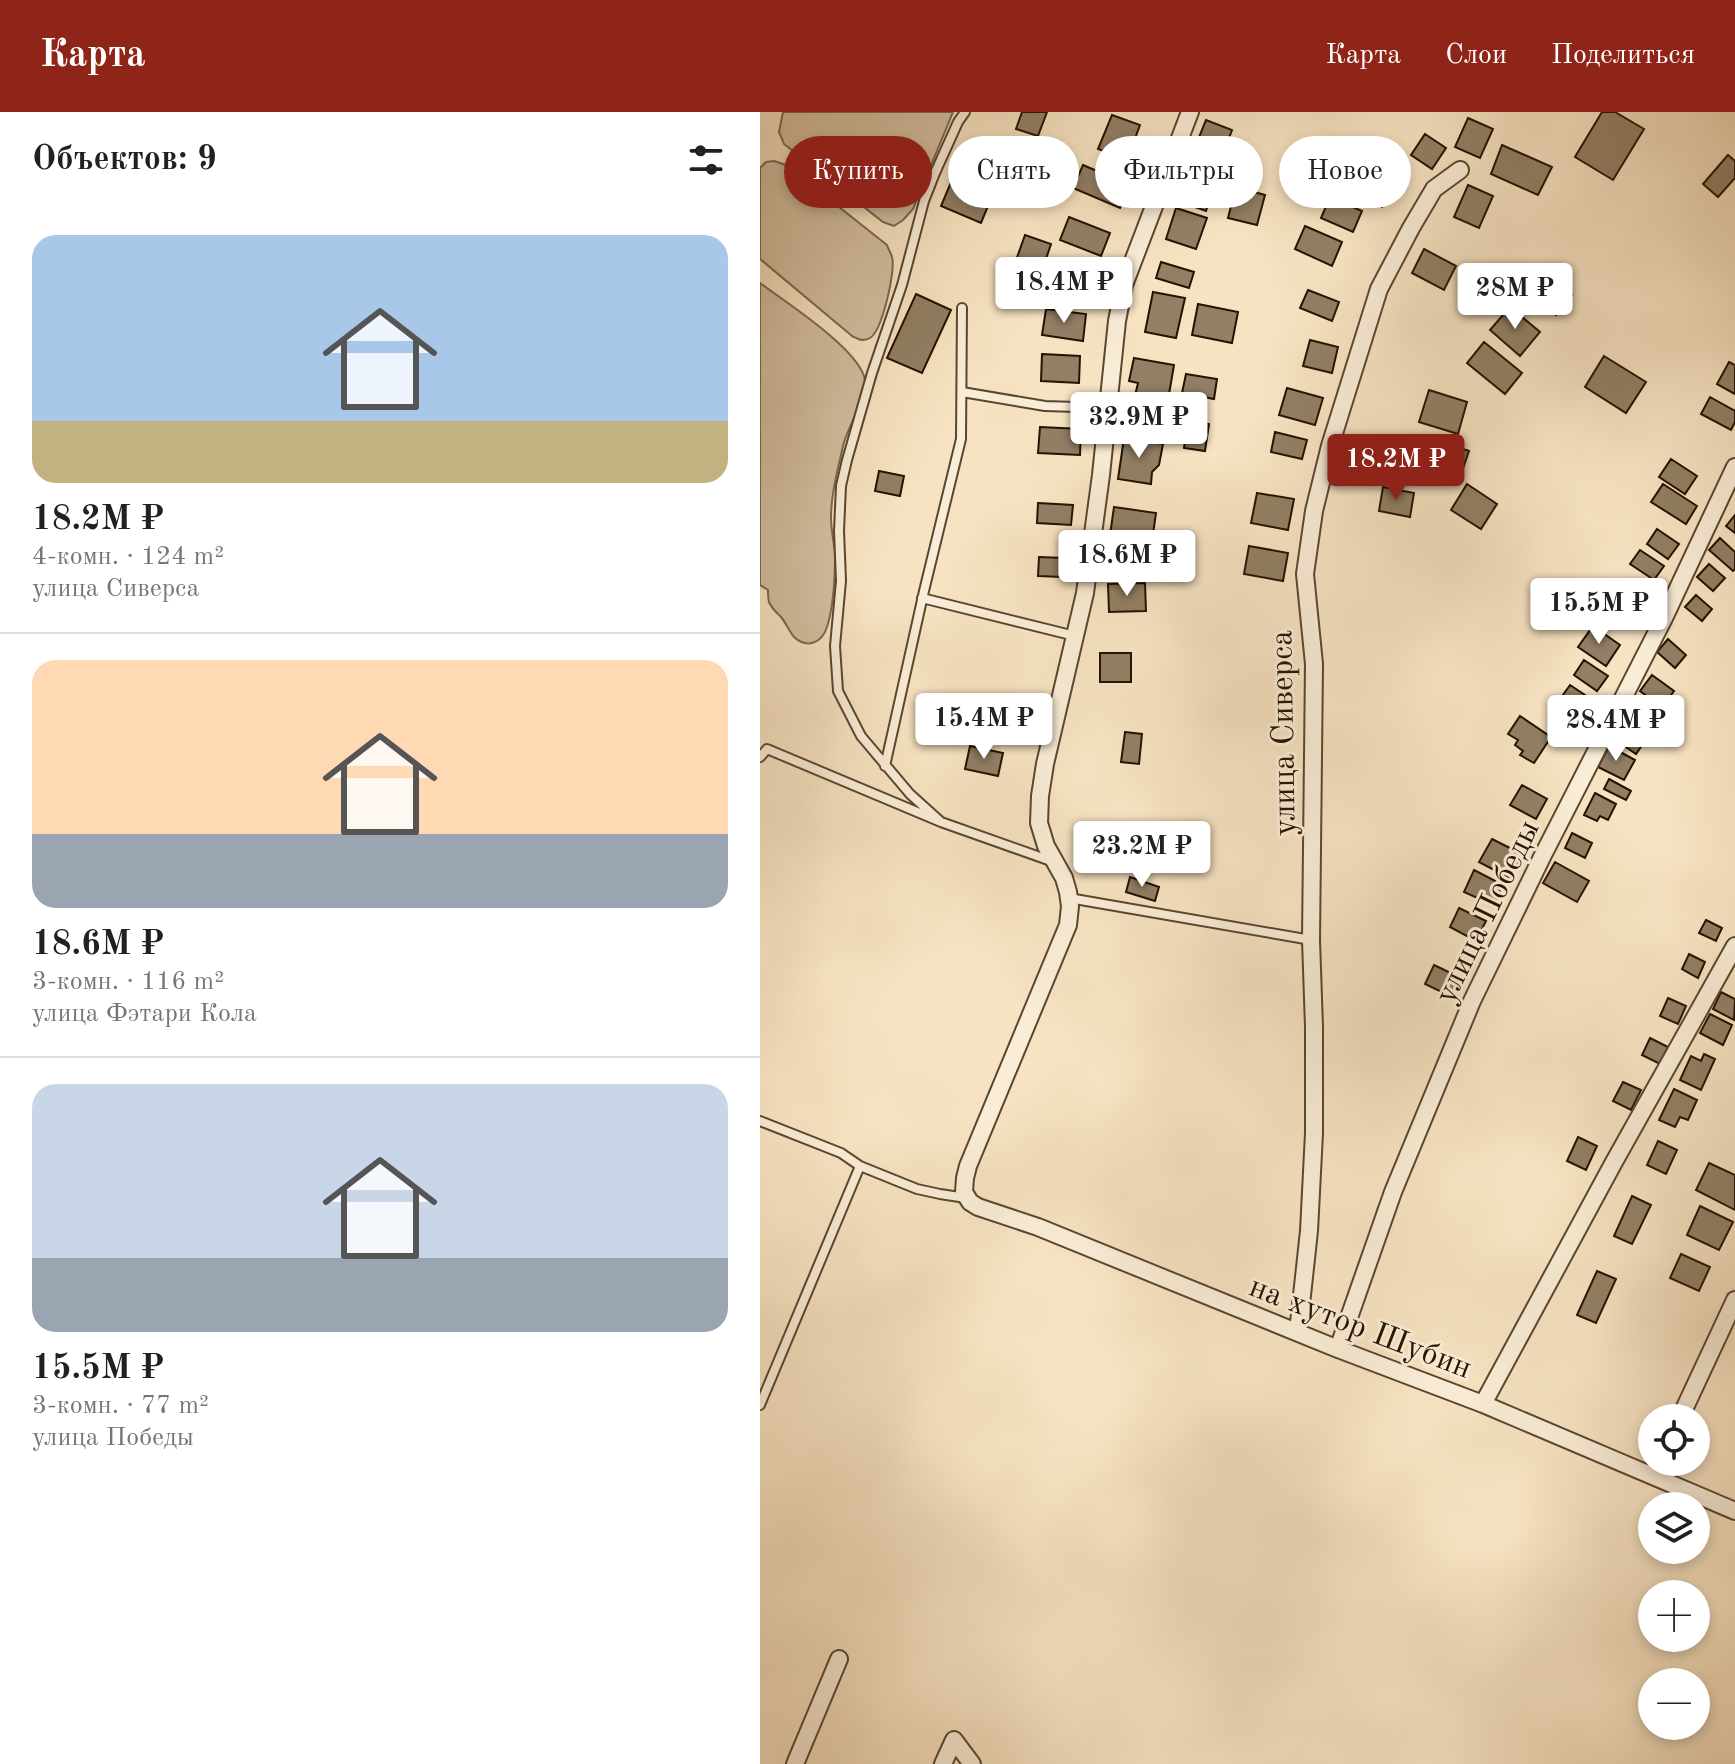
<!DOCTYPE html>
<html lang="ru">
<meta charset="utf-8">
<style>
:root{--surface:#fff;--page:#f6f6f6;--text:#202124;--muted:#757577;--line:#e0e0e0;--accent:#8f2418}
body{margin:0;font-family:"Old Standard TT",serif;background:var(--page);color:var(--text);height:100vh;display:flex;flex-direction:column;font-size:30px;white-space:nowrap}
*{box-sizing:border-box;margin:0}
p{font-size:26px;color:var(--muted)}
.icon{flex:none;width:44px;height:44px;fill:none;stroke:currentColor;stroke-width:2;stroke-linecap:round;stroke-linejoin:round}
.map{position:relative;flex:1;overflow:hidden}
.panel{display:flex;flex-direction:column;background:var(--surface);width:760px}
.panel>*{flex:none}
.guide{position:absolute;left:24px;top:24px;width:760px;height:72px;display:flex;gap:16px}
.buttons{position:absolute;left:878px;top:1292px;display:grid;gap:16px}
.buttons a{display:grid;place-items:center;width:72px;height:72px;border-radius:50%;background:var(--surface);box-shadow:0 4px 12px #0003;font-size:40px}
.price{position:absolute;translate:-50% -68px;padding:0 18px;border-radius:8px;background:#fff;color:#222;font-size:26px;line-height:52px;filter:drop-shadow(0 2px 4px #0008)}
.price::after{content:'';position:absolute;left:50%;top:48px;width:24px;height:18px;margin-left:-12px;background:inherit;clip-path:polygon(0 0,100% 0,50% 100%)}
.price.current{background:var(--accent);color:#fff}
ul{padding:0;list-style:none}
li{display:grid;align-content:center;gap:16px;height:424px;padding:0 32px}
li+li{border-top:2px solid var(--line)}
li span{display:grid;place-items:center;height:248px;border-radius:24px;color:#555}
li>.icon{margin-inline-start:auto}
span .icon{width:144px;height:144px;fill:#fffc;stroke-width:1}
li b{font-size:34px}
h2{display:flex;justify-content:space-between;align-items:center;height:96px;padding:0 32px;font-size:34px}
.chip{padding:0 28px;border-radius:36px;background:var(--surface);box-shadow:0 4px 12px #0003;font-size:28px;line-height:72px}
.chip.current{background:var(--accent);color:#fff}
header{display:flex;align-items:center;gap:48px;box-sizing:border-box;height:112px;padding:0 40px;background:var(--accent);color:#fff}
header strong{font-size:38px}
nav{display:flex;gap:44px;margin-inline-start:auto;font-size:28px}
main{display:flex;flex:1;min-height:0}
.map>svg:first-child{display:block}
</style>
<header>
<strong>Карта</strong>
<nav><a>Карта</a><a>Слои</a><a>Поделиться</a></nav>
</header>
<main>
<section class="panel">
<h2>Объектов: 9<svg class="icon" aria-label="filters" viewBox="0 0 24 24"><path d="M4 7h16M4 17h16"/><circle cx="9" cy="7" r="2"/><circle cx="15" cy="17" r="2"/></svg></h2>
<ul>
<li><span style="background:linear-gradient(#a9c7e8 75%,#c2b280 0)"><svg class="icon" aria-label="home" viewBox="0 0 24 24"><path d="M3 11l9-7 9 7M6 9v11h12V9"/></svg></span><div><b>18.2M ₽</b><p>4-комн. · 124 m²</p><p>улица Сиверса</p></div></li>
<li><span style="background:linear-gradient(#ffd9b3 70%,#9aa5b1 0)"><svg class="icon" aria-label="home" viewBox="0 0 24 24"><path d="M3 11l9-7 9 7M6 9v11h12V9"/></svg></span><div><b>18.6M ₽</b><p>3-комн. · 116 m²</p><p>улица Фэтари Кола</p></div></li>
<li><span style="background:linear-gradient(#c9d6e8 70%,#9aa5b1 0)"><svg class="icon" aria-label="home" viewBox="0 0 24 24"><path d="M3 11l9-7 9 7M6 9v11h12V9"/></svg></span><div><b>15.5M ₽</b><p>3-комн. · 77 m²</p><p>улица Победы</p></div></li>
</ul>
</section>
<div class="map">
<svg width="975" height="1652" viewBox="0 0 975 1652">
<rect width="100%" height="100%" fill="#f7e3c2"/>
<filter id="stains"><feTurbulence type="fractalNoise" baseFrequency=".0025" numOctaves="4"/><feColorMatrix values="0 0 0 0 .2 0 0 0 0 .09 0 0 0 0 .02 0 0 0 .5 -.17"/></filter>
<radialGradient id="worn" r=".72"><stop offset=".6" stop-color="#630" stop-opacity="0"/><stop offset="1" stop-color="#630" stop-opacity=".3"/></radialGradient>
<path fill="#d3bfa1" stroke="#7c6850" stroke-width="2" d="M23 0H193L153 97 143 108 134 114 123 110 24 32 19 20Z
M14 49 26 53 127 133C128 137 131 141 132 145 136 159 122 219 110 226 103 230 98 227 92 224L0 147V56L6 50Z
M0 171C27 191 94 234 104 264 110 282 87 315 83 334 78 357 71 381 71 406 71 418 74 430 75 442 75 466 74 493 67 515 62 531 47 537 34 525 29 519 26 511 21 505 16 500 12 497 9 490 8 486 8 483 8 478L0 473Z"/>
<path fill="#927f65" stroke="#251200" stroke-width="2" d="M262 0H287L278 24 256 17Z
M842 0H855L884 17 853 68 815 45Z
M352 3 380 13 367 48 338 37Z
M708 6 733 17 720 46 695 35Z
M446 8 472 18 460 50 433 40Z
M665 22 686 36 672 57 651 43Z
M742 33 792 55 778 83 731 62Z
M968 43 975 49V66L958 85 943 72Z
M323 53 370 73 360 96 313 76Z
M427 53 464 65 456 88 450 86 446 99 415 88Z
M197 56 237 72 221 111 181 94Z
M609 61 633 75 622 95 597 82Z
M708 73 733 84 719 116 694 105Z
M476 75 505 83 497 113 468 106Z
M570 85 602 99 593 120 561 106Z
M416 96 447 106 436 137 406 127Z
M309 105 350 121 341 144 300 128Z
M545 114 582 130 572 154 535 137Z
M265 123 291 132 283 156 326 172 318 193 249 168Z
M664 137 696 154 684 178 652 161Z
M401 150 434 160 429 176 396 166Z
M781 157 812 183 796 203 765 177Z
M548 178 579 190 572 209 540 196Z
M393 180 425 186 416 226 385 220Z
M156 182 191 198 162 261 127 246Z
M438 192 478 200 472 231 432 223Z
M750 195 780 220 760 244 730 218Z
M286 197 326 202 323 229 282 223Z
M550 228 578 235 572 261 543 254Z
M724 230 762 261 745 282 707 251Z
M282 242 320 244 319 271 281 269Z
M844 244 886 270 866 301 825 275Z
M374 246 414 253 407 294 374 288 378 271 369 269Z
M969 250 975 253V282L957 272Z
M426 262 457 267 454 287 422 281Z
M527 276 563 286 555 313 519 303Z
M669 278 707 290 698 322 659 310Z
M950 285 975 299V310L971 318 941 302Z
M371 298 408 304 404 326 367 321Z
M428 309 449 312 445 339 424 336Z
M280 315 321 317 320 343 278 341Z
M515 320 547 328 542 347 511 340Z
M364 326 403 332 399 353 392 360 391 372 358 367Z
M668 326 709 339 700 365 660 352Z
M911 347 937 364 925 382 899 365Z
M119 359 144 364 140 384 115 379Z
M707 372 737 392 721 417 691 398Z
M903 372 937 394 926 412 891 390Z
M623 375 654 381 650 405 619 399Z
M497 381 534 387 528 418 491 411Z
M278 391 313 393 311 413 277 411Z
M354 395 396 401 392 429 350 423Z
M975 403V421L966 414Z
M897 417 919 432 908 447 887 432Z
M960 426 975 440V457L973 459 949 438Z
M489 434 528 441 523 469 484 462Z
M880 438 904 454 894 468 870 452Z
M279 445 304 446 302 465 278 464Z
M949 452 965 466 953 479 937 465Z
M385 471 386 499 349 500 348 472Z
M864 476 880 487 872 499 855 488Z
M936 483 952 497 942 509 925 495Z
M833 514 860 533 846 554 818 535Z
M908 527 926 543 915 556 897 540Z
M340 541H371V570H340Z
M824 548 848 564 837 579 814 563Z
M892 563 914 579 902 595 880 579Z
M810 573 828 585 818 600 800 587Z
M872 594 890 605 882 617 864 606Z
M760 604 791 625 774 651 760 643 763 639 755 633 758 628 748 622Z
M864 610 887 626 876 642 853 626Z
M365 620 382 622 379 652 361 650Z
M210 634 243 641 238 664 205 657Z
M849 634 875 648 864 668 838 655Z
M849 667 871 679 866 688 844 677Z
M762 673 787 687 776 707 750 693Z
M835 681 856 692 848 708 840 704 837 709 824 703Z
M812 721 832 731 825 746 805 736Z
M732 727 762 742 749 766 719 750Z
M795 750 829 769 817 790 783 771Z
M714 758 743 773 733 793 704 780Z
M370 765 399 775 395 789 366 780Z
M699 796 726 809 716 829 690 815Z
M946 808 962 816 956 829 939 821Z
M929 842 945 850 938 866 922 857Z
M674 853 699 865 690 884 665 872Z
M961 880 975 887 974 908 953 897Z
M908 886 926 894 918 912 900 904Z
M950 902 972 913 963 933 940 921Z
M890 926 908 935 900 952 882 943Z
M944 942 955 947 941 978 920 968 931 944 941 949Z
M863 970 881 978 871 998 853 989Z
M914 977 937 988 928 1008 920 1005 915 1015 899 1008Z
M818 1025 837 1034 826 1058 807 1049Z
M898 1029 917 1038 906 1062 887 1053Z
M949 1051 975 1063V1098L936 1078Z
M872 1084 891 1093 872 1132 854 1124Z
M940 1094 973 1110 959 1138 927 1123Z
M921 1142 950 1155 939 1179 910 1166Z
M837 1159 856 1167 836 1211 817 1203Z"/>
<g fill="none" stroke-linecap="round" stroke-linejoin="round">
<g stroke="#5a4630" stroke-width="12">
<path id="lane" d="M202 280 285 294 347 296
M162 486 315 524
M0 645 7 637 181 710 291 749
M125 654 164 479 201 327 202 196
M181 710 150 682 101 624 78 579 75 534 81 469 79 419 81 374 87 348 112 261 142 173 164 89 175 61 198 10 205 0
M309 786 551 828
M0 1009 81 1041 100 1054 157 1077 180 1082 206 1086
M0 1293 100 1054"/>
</g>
<g stroke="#5a4630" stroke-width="20">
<path id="street" d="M430 0 364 173 357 209 341 363 325 481 285 652 280 684 279 711 286 734 304 766 308 780 310 794 308 813 208 1054 205 1066 204 1080 210 1090 218 1095 278 1115 578 1237 723 1292 975 1399
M538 1220 549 1119 554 1021V915L551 828 554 552 545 462 554 399 570 334 619 177 651 116 674 77 700 58
M578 1237 633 1080 712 889 782 745 904 506 975 355
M723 1292 854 1050 975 834
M920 1306 975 1188
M35 1652 79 1547
M183 1652 194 1628 212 1652"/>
</g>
<use href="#lane" stroke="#faedd7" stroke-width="8"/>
<use href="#street" stroke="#faedd7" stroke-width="16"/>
</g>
<g text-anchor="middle" stroke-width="6" stroke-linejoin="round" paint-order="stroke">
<g font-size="32" fill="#251200" stroke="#faedd7">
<text transform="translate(522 621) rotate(-91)" y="11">улица Сиверса</text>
<text transform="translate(726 799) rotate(-64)" y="11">улица Победы</text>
<text transform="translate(601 1214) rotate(21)" y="11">на хутор Шубин</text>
</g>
</g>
<rect width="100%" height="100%" filter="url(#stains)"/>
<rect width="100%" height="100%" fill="url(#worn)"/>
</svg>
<div class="buttons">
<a><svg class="icon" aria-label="locate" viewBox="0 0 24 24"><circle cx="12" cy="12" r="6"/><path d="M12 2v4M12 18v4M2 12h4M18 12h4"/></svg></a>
<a><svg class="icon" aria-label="layers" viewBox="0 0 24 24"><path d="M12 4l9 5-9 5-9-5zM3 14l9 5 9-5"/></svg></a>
<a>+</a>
<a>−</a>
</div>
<b class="price" style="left:304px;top:213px">18.4M ₽</b>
<b class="price" style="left:755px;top:219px">28M ₽</b>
<b class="price" style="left:379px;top:348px">32.9M ₽</b>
<b class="price current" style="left:636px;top:390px">18.2M ₽</b>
<b class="price" style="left:367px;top:486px">18.6M ₽</b>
<b class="price" style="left:839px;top:534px">15.5M ₽</b>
<b class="price" style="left:224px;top:649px">15.4M ₽</b>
<b class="price" style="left:856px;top:651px">28.4M ₽</b>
<b class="price" style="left:382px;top:777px">23.2M ₽</b>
<div class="guide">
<a class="chip current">Купить</a>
<a class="chip">Снять</a>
<a class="chip">Фильтры</a>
<a class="chip">Новое</a>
</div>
</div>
</main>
